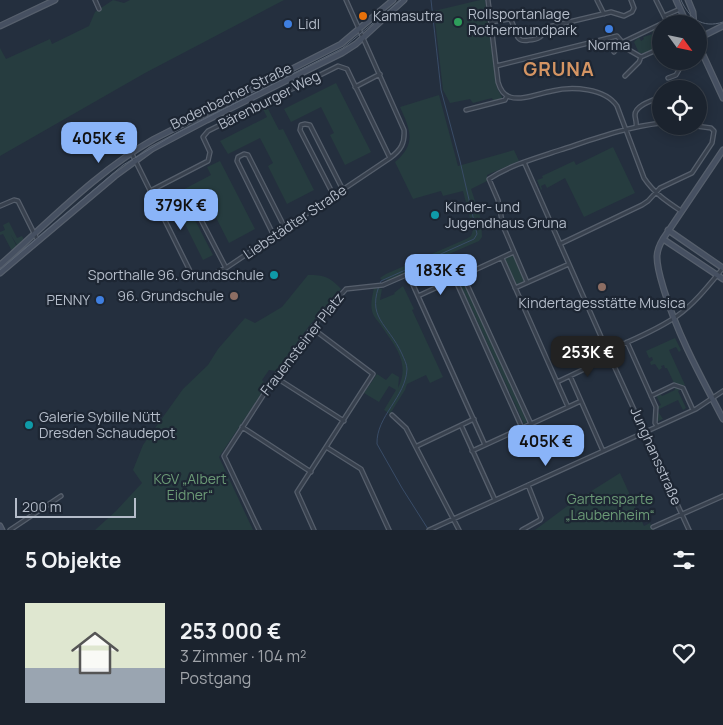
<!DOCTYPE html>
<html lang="de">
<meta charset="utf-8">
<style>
:root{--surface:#1b232e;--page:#282f3a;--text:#f1f3f6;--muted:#a0a4aa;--line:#39404a;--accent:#8ab4f8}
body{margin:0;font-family:Manrope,sans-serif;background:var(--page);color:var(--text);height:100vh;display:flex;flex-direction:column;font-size:19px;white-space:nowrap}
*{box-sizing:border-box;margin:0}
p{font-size:16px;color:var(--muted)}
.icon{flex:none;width:28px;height:28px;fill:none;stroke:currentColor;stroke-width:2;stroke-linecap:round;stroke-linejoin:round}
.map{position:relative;height:530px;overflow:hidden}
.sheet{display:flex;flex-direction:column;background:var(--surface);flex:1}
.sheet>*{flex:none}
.needle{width:32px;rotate:123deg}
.controls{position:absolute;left:652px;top:15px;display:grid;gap:10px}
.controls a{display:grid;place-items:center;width:55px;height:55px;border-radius:50%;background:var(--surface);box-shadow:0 2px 12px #0003,0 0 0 1px var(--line);font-size:25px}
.scale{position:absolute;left:15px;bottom:12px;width:121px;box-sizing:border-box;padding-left:5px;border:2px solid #b4bcc9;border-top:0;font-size:14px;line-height:18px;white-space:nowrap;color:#b4bcc9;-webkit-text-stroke:4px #1d2633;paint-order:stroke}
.price{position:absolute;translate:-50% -42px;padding:0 11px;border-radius:10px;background:var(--accent);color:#111;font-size:16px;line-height:32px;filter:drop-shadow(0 1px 2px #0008)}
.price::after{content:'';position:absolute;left:50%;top:30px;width:15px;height:11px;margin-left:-8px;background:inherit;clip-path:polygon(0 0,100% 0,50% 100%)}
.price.on{background:#222;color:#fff}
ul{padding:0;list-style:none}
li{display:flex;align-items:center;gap:15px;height:125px;padding:0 25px}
li span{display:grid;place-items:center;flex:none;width:140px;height:100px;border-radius:0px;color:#555}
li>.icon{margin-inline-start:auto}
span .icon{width:60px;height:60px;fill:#fffc;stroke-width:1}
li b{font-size:21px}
h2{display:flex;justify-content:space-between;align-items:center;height:60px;padding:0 25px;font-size:21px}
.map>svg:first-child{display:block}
</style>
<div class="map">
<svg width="723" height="530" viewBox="0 0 723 530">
<rect width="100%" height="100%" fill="#242f3e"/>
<path fill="#263c3f" d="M113 0 124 3 130 0H284L145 73 0 156V48L6 59 50 39 52 44 89 26 95 12Z
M480 0H485L497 88 503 99 494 102 492 98 473 103 470 99 450 103 443 90 434 11Z
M661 28V46L646 53H639L634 42 639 37 641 41 644 39 643 37 653 34 652 31 654 30 656 33 660 32 659 29Z
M336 83 371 152 345 165 330 135 334 133 321 107 291 122 284 109Z
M439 95 458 166 514 150 519 161 487 175V181L471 189 481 219 482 237 479 241 387 281 386 279 383 281 380 278 386 274 466 239 471 236 473 230 463 191 443 196 441 191 413 199 395 162C417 144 410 129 400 107Z
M266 105 279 130 283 129 314 190 287 204 268 166 273 163 260 138 228 154 220 141 267 117 262 107Z
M613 147 635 193 584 217 565 178 547 188 545 184 541 186 542 189 541 190 537 180 543 178 542 176 574 161 576 165Z
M220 161 255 229 229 243 203 192 179 204 184 214 195 220 213 255 203 260 171 196 211 175 207 167Z
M9 222 17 238 22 236 24 240 17 245 11 235 17 247 12 251 3 234 0 235V232L5 230 3 225Z
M511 255 514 256 525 280 517 285 505 260 506 257Z
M308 275C324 275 330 277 341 289L309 326 276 371 269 370 262 380 267 385 219 457 253 530H95L116 511 142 483 133 470 143 445 183 389 208 365 218 349 245 318 255 323 282 307Z
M463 280 527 422 524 424 459 281Z
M403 286 414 309 412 310 443 377 430 383 426 375 407 384 405 390 390 414 384 410 396 390 389 386 379 402 364 393 377 374 386 380 392 373 399 377 398 388C411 362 394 345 380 324 377 320 373 316 372 311 370 303 373 294 374 287L382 289 380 300 395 294 394 293Z
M675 338 681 350 679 352 676 347 669 350 685 385 683 386 674 383 667 368H665L664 365 661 366 662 368 659 370 655 364 651 365 650 362 653 360 652 357 649 358 646 351Z
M674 387 681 389 678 391 686 408 683 410 678 400 657 410 663 419 656 422 657 407 661 405 656 395 660 394 662 396 675 390Z
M620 473 644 526 650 523 654 530H535L566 507Z"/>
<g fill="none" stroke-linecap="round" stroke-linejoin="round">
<path stroke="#394c67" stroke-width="1" d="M428 529 402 488 377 444C376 416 406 397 407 369 407 364 404 359 402 354 388 323 365 318 381 281L474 239 477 234 460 161 441 90 431 0"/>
<g stroke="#565f6c" stroke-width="5.5">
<path id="street" d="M95 0 99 9
M488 0 498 82C500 89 503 95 510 97 522 101 540 93 552 91 572 86 605 88 617 106L644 178C654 193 666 201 681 211
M597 0 604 14
M656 0 664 16
M491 22 510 19C517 27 513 44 529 40 532 40 537 39 540 37 544 34 544 30 548 27L611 12 624 16 632 12 634 8 631 0
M663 24 667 22 664 16 680 9
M614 52 623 42 661 24
M641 57 661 48
M496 66 617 36 629 50 641 57 639 62 625 76
M668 78 676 75 680 68 676 61
M355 87 380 74
M672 89V85L677 83 680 85 681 89
M466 110 505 100 507 96
M636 127C637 122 635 119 635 115 635 105 654 100 661 97
M131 152 190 271 194 277 203 279 226 268 390 158C401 150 405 143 404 130L346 0
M524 162 610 357 689 530
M150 191 208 161 210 152 203 137 208 131 338 66 347 69 390 158
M334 196 300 130 301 125 305 124 310 125 343 190
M0 206 14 200 18 201 38 241
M192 209 197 212 226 268
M274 236 237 161 238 157 244 154 248 155 285 228
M560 244 642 205 648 201 660 188 692 173 712 143 714 131 711 128 696 126
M502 258 568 407
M463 276 531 424
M455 279 522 428
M527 282 503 226 498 200 489 179C510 165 536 158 560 150 594 139 626 127 661 123
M515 288 569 264
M418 296 514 252
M312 328 373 374 297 492 314 530
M627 342 656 407 655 423 657 426
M608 351C631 340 656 331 677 316 695 303 709 285 723 268
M570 376 603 451
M275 377 344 421
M557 382 610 357
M651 396 674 385 683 388 693 410
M392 415 406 428 459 530
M461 425 495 500
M242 427 311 472
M417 446 474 419
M326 447 361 469 389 530
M472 451 581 401
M653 527 723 496
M10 530 61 496
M259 530 224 456 275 377 320 318 346 289 383 285 406 275 409 276 485 445
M429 530 696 409 723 391
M522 530 540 520 541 518 528 485"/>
</g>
<g stroke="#565f6c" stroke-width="7">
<path id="secondary" d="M676 0 687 24
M688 0 693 12 694 24
M0 26 55 0
M699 38 723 26
M699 46 723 98
M723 150 663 239C660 244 657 250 657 257 657 268 661 280 664 290 678 336 701 377 723 419
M668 230 723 268
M663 239 723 279
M0 265C50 221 96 172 154 139L341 44 393 0
M0 273 115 176 152 149 207 120 342 53 356 44 404 0
M0 526 2 530"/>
</g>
<use href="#street" stroke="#38414e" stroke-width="3"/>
<use href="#secondary" stroke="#465061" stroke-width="4.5"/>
<path stroke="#5a6575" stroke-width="1" d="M681 0C689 18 702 29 723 22
M0 270 123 165 175 134 343 48 401 0"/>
</g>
<circle fill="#e8710a" stroke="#1d2633" stroke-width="2" cx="363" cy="16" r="5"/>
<circle fill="#2e9e5b" stroke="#1d2633" stroke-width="2" cx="458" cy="22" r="5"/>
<g fill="#3f7fe0" stroke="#1d2633" stroke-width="2">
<circle cx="288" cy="24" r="5"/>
<circle cx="609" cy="29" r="5"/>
<circle cx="100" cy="300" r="5"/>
</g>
<g fill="#0f9aa8" stroke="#1d2633" stroke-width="2">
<circle cx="435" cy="215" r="5"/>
<circle cx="274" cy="275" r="5"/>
<circle cx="29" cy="425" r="5"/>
</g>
<g fill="#8d6e63" stroke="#1d2633" stroke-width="2">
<circle cx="602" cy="287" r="5"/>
<circle cx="234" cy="296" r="5"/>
</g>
<g text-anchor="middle" stroke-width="4.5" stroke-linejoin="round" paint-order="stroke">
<g font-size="14" fill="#b4bcc9" stroke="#1d2633" text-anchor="start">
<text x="468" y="19">Rollsportanlage<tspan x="468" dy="16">Rothermundpark</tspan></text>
<text x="373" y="21">Kamasutra</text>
<text x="298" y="29">Lidl</text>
<text x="609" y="50" text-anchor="middle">Norma</text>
<text x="445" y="212">Kinder- und<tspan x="445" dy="16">Jugendhaus Gruna</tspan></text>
<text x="264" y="280" text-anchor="end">Sporthalle 96. Grundschule</text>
<text x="224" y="301" text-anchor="end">96. Grundschule</text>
<text x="90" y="305" text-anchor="end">PENNY</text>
<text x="602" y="308" text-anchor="middle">Kindertagesstätte Musica</text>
<text x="39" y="422">Galerie Sybille Nütt<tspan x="39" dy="16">Dresden Schaudepot</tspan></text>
</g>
<g font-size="14" fill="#b4bcc9" stroke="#1d2633">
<text transform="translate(231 96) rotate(-26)" y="5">Bodenbacher Straße</text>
<text transform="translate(269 100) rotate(-27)" y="5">Bärenburger Weg</text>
<text transform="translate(295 222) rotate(-34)" y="5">Liebstädter Straße</text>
<text transform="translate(302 344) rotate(-52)" y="5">Frauensteiner Platz</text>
<text transform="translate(656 456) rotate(66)" y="5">Junghansstraße</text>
</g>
<g font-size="14" fill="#6b9a76" stroke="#1d2633">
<text x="190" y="484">KGV „Albert<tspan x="190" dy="16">Eidner“</tspan></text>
<text x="610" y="504">Gartensparte<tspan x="610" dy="16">„Laubenheim“</tspan></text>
</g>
<g font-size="19" font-weight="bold" letter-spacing="1" fill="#d59563" stroke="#1d2633">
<text x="559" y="76">GRUNA</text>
</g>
</g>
</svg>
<div class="controls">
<a><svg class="needle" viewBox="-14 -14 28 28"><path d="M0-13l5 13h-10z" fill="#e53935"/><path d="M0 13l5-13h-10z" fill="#a0a4aa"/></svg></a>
<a><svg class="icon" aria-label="locate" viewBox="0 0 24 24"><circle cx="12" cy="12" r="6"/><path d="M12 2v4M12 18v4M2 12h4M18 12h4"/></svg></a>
</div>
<div class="scale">200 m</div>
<b class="price" style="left:99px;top:164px">405K €</b>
<b class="price" style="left:181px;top:231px">379K €</b>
<b class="price" style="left:441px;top:296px">183K €</b>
<b class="price on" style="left:588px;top:378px">253K €</b>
<b class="price" style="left:546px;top:467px">405K €</b>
</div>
<section class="sheet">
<h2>5 Objekte<svg class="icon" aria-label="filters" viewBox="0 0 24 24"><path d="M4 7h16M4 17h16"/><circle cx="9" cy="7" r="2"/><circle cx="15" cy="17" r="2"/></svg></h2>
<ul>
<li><span style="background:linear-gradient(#dfe7d0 65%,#9aa5b1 0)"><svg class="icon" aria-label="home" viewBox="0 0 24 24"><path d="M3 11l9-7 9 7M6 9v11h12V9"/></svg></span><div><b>253 000 €</b><p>3 Zimmer · 104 m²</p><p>Postgang</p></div><svg class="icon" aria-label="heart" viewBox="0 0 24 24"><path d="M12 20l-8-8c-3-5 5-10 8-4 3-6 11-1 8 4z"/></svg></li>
</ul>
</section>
